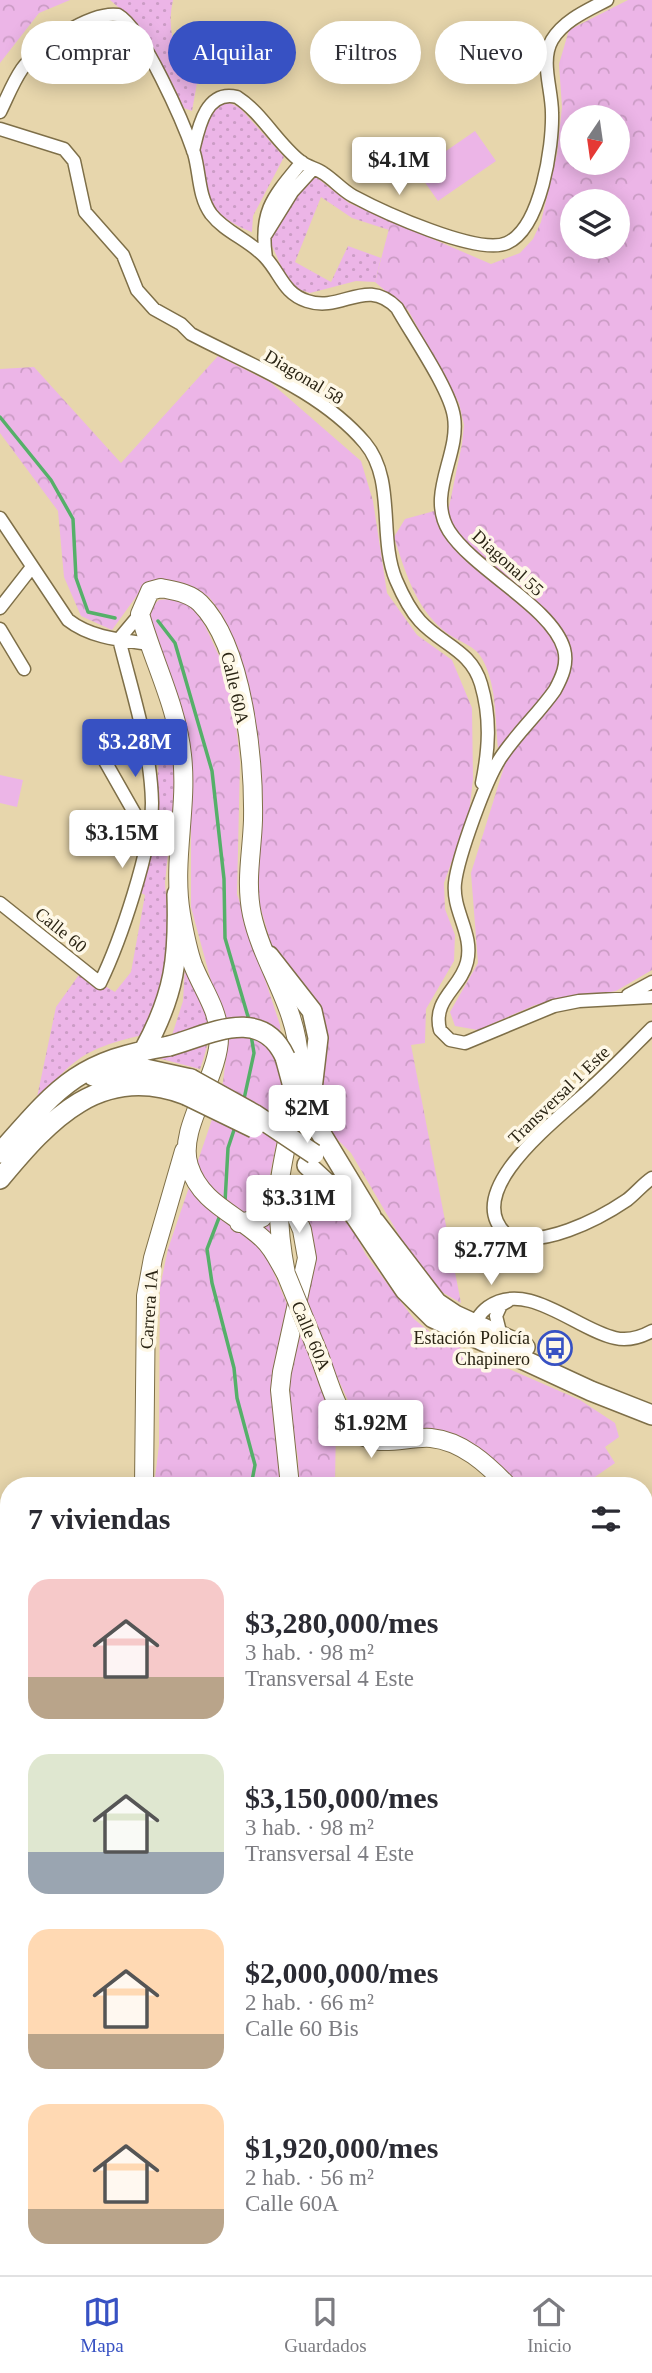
<!DOCTYPE html>
<html lang="es">
<meta charset="utf-8">
<style>
:root{--surface:#fff;--page:#f2f2f3;--text:#2b2b33;--muted:#7c7c81;--line:#e1e1e2;--accent:#3751c3}
body{margin:0;font-family:Georgia,serif;background:var(--page);color:var(--text);height:100vh;display:flex;flex-direction:column;font-size:26px;white-space:nowrap}
*{box-sizing:border-box;margin:0}
p{font-size:23px;color:var(--muted)}
.icon{flex:none;width:38px;height:38px;fill:none;stroke:currentColor;stroke-width:2;stroke-linecap:round;stroke-linejoin:round}
.map{position:relative;flex:1;overflow:hidden}
.side{position:absolute;left:0px;top:1477px;width:653px;height:798px;display:flex;flex-direction:column;background:var(--surface);border-radius:28px 28px 0 0;box-shadow:0 4px 18px #0003}
.side>*{flex:none}
.top-card{position:absolute;left:21px;top:21px;width:611px;height:63px;display:flex;gap:14px}
.needle{width:46px;rotate:193deg}
.fabs{position:absolute;left:560px;top:105px;display:grid;gap:14px}
.fabs a{display:grid;place-items:center;width:70px;height:70px;border-radius:50%;background:var(--surface);box-shadow:0 4px 18px #0003;font-size:35px}
.price{position:absolute;translate:-50% -60px;padding:0 16px;border-radius:7px;background:#fff;color:#222;font-size:23px;line-height:46px;filter:drop-shadow(0 2px 4px #0008)}
.price::after{content:'';position:absolute;left:50%;top:42px;width:21px;height:16px;margin-left:-10px;background:inherit;clip-path:polygon(0 0,100% 0,50% 100%)}
.price.active{background:var(--accent);color:#fff}
ul{padding:0;list-style:none}
li{display:flex;align-items:center;gap:21px;height:175px;padding:0 28px}
li span{display:grid;place-items:center;flex:none;width:196px;height:140px;border-radius:21px;color:#555}
li>.icon{margin-inline-start:auto}
span .icon{width:84px;height:84px;fill:#fffc;stroke-width:1}
li b{font-size:30px}
h2{display:flex;justify-content:space-between;align-items:center;height:84px;padding:0 28px;font-size:30px}
.chip{padding:0 24px;border-radius:32px;background:var(--surface);box-shadow:0 4px 18px #0003;font-size:24px;line-height:63px}
.chip.active{background:var(--accent);color:#fff}
.menu{display:flex;justify-content:space-around;align-items:center;height:98px;border-top:2px solid var(--line);background:var(--surface);font-size:19px;color:var(--muted)}
.menu a{display:grid;justify-items:center;gap:4px}
.menu .active{color:var(--accent)}
.map>svg:first-child{display:block}
</style>
<div class="map">
<svg width="652" height="2275" viewBox="0 0 652 2275">
<defs>
<pattern id="grass-dots" width="8" height="8" patternUnits="userSpaceOnUse" patternTransform="scale(1.75)"><rect width="8" height="8" fill="#ecb5e7"/><path d="M2 2h.1M6 6h.1" fill="none" stroke="#cb9cc5" stroke-width="1.8" stroke-linecap="round"/></pattern>
<pattern id="forest-crowns" width="20" height="18" patternUnits="userSpaceOnUse" patternTransform="scale(1.75)"><rect width="20" height="18" fill="#ecb5e7"/><path d="M2 6a3 3 0 1 1 6 0M12 15a3 3 0 1 1 6 0" fill="none" stroke="#cb9cc5"/></pattern>
</defs>
<rect width="100%" height="100%" fill="#e7d6ac"/>
<path fill="url(#grass-dots)" d="M110 0H173C166 31 175 61 197 83L192 111 184 108 172 83 125 13Z
M228 102 240 108 284 157 253 216 252 232C191 210 193 159 211 106Z
M312 174 349 203 391 221 389 230 352 218 321 197 295 262 331 282 348 246 381 258 375 282 356 281 310 293 295 288 285 275 270 241 271 229Z
M168 730 176 778 165 882 170 956 146 1034C85 1049 77 1055 36 1102L56 1007 81 972 115 992 131 972 145 895 139 892 154 828 161 731Z
M185 965C206 1008 218 1020 200 1069L142 1054H166L183 1001Z"/>
<path fill="url(#forest-crowns)" fill-rule="evenodd" d="M0 0H70L39 13 0 63Z
M628 0H652V970L616 991 535 1005 478 1030 455 1026 450 1012 478 963 471 873 508 754 498 748C495 719 497 679 479 654 471 644 453 639 443 630 415 606 405 571 394 537L405 519 449 507 462 444 464 425 459 403 408 310 375 282 391 221 491 264 520 253 533 239 541 222 557 154 562 107 559 64 569 30ZM572 117H618V163H572ZM572 201H618V247H572Z
M218 356 270 382 361 461 373 501 387 593 417 635 452 660 472 708 473 779 469 813 444 883 445 909 455 935 454 961 426 1009 425 1043 411 1045 461 1303 440 1291 406 1247 351 1153 327 1129 321 1110 323 1026 274 954 255 889 263 799 252 716 238 648 221 613 209 597 187 586 155 583 138 594 112 630 81 616 64 577 58 511 0 433V369L34 367 121 463Z
M170 599 184 601 200 615 226 671 235 714 240 762 237 894 280 1025 284 1105 269 1180 273 1271 289 1309 274 1376 280 1486H154L159 1445 160 1287 168 1249 222 1090 229 1034 225 1012 211 981 191 907V759L150 621 151 607 159 600Z
M288 1180 311 1190 352 1228 366 1255 392 1290 414 1319 436 1337 580 1400 615 1423 619 1437 605 1447 615 1463 582 1486H521L484 1452 369 1430 356 1418 304 1305 311 1274Z
M299 1330 315 1363 336 1421 335 1486H299L298 1458 286 1394Z"/>
<path fill="#ecb5e7" d="M475 131 496 161 438 201 417 171Z
M0 775 23 780 17 807 0 803Z
M644 2162 652 2169V2193L644 2203Z
M652 2224V2259L644 2252V2233Z
M474 2266H542L535 2275H483Z"/>
<g fill="none" stroke-linecap="round" stroke-linejoin="round">
<path stroke="#55b069" stroke-width="3.5" d="M0 417 51 480 73 519 76 578 88 612 115 618
M158 621 175 643 212 771 224 879 225 938 249 1020
M244 1099 254 1053 251 1035
M225 1202 228 1148 235 1127
M220 1215 207 1249 212 1283 234 1368 237 1398 255 1465 251 1486"/>
<g stroke="#7e6f48" stroke-width="15">
<path id="street" d="M0 112C7 98 13 82 22 69 37 47 91 11 118 15 143 29 184 124 194 153 200 173 198 196 211 214 225 232 249 240 265 257 281 274 283 293 307 301 342 313 366 276 397 308 412 335 450 389 454 417 460 455 426 494 449 531 475 571 552 607 564 649 568 664 562 677 555 690 539 713 517 733 501 757 486 779 458 857 455 883 452 911 474 934 467 962 461 988 432 999 440 1030L450 1040 465 1043 554 1006 579 1001 652 997
M0 129 64 149 74 161 85 212 123 255 137 290 154 309 181 324 191 334C250 365 321 391 365 443 396 480 378 537 396 580 402 594 410 610 420 621 442 645 471 650 481 684 491 718 489 749 482 783
M193 151C198 130 205 89 237 97 262 113 277 143 300 161 307 167 316 168 323 173 334 180 342 190 353 196 381 211 478 256 507 243 541 228 553 146 552 113 552 89 540 61 552 40 564 20 588 10 607 0
M266 234 292 192 313 169
M266 258C259 211 273 197 302 162
M0 518 68 620C91 638 121 640 150 644
M0 608 32 567
M0 629 24 669
M119 639 140 614
M93 740 147 835
M0 903 100 983C120 942 152 848 152 803 151 748 132 692 119 639
M628 995 652 982
M652 1028C632 1048 612 1069 591 1088 562 1116 459 1190 506 1234 540 1250 599 1219 627 1200 636 1193 643 1184 652 1178
M475 1330C475 1320 480 1313 488 1307 527 1279 577 1330 615 1338 628 1341 641 1337 652 1331
M501 1336 496 1316 501 1305 508 1301
M644 1572 652 1569
M0 1577 9 1583
M0 1702 9 1692
M0 1838 9 1842
M0 2090 9 2074
M409 2266 418 2275
M16 2275 26 2269 35 2275"/>
</g>
<g stroke="#7e6f48" stroke-width="20">
<path id="secondary" d="M161 588C175 591 190 593 200 603 244 647 254 761 253 820 252 853 245 881 252 915 263 965 297 1006 299 1060 300 1100 285 1140 280 1180 277 1211 280 1243 286 1274 279 1262 273 1248 263 1239 237 1214 201 1204 189 1166 176 1128 221 1076 219 1034 218 1009 202 988 193 965 187 948 184 931 181 914 172 861 188 808 182 755 177 706 153 661 140 614L150 591Z
M282 1183 302 1230 307 1258 282 1372 280 1390 290 1486
M239 1223 262 1218 277 1194
M315 1345C326 1370 334 1409 353 1429 375 1451 404 1436 431 1438 462 1441 487 1464 508 1486
M144 1486 146 1296 153 1258 184 1151
M644 1656 652 1662
M644 1862 652 1866
M0 1871 9 1857
M644 2019 652 2026
M0 2033 9 2043
M206 2266 214 2275
M120 2275 129 2266"/>
</g>
<g stroke="#7e6f48" stroke-width="22">
<path id="primary" d="M269 956 312 1011 318 1038 311 1098 314 1122 371 1216
M144 1050C175 994 179 957 177 894
M285 1057 292 1083 293 1106
M93 1076 141 1068 191 1079
M0 1153C59 1086 78 1061 169 1046
M307 1165 343 1198 405 1290 433 1318 591 1391 652 1415
M0 1179C49 1120 101 1062 186 1095
M375 1222 437 1303 455 1315 525 1347"/>
</g>
<use href="#street" stroke="#fff" stroke-width="12"/>
<use href="#secondary" stroke="#fff" stroke-width="18"/>
<use href="#primary" stroke="#fff" stroke-width="19"/>
<g stroke="#7e6f48" stroke-width="20" stroke-linecap="butt">
<path id="secondary-bridge" d="M286 1274 315 1345"/>
</g>
<g stroke="#7e6f48" stroke-width="22" stroke-linecap="butt">
<path id="primary-bridge" d="M169 1046C207 1036 261 1004 285 1057
M191 1079 254 1114 314 1154
M186 1095 254 1128"/>
</g>
<use href="#secondary-bridge" stroke="#fff" stroke-width="18"/>
<use href="#primary-bridge" stroke="#fff" stroke-width="19"/>
</g>
<defs>
<g id="bus-ring" transform="scale(1.75)"><circle r="9.5" fill="#fef8e7" stroke="#3751c3" stroke-width="1.5"/><path d="M-5-6H5V4H4V6H2V4H-2V6H-4V4H-5ZM-3.5-4V0h7V-4ZM-3.5 1.2v1.5H-2V1.2ZM2 1.2v1.5H3.5V1.2Z" fill="#3751c3"/></g>
</defs>
<g fill-rule="evenodd">
<use href="#bus-ring" x="555" y="1348"/>
</g>
<g text-anchor="middle" stroke-width="7" stroke-linejoin="round" paint-order="stroke">
<g font-size="18" fill="#2a2414" stroke="#fef8e7">
<text transform="translate(304 377) rotate(31)" y="6">Diagonal 58</text>
<text transform="translate(508 563) rotate(42)" y="6">Diagonal 55</text>
<text transform="translate(235 688) rotate(77)" y="6">Calle 60A</text>
<text transform="translate(61 930) rotate(39)" y="6">Calle 60</text>
<text transform="translate(559 1095) rotate(-44)" y="6">Transversal 1 Este</text>
<text transform="translate(149 1309) rotate(-86)" y="6">Carrera 1A</text>
<text transform="translate(311 1336) rotate(67)" y="6">Calle 60A</text>
</g>
<g font-size="18" fill="#2a2414" stroke="#fef8e7" text-anchor="end">
<text x="530" y="1344">Estación Policía<tspan x="530" dy="21">Chapinero</tspan></text>
</g>
</g>
</svg>
<div class="fabs">
<a><svg class="needle" viewBox="-14 -14 28 28"><path d="M0-13l5 13h-10z" fill="#e53935"/><path d="M0 13l5-13h-10z" fill="#7c7c81"/></svg></a>
<a><svg class="icon" aria-label="layers" viewBox="0 0 24 24"><path d="M12 4l9 5-9 5-9-5zM3 14l9 5 9-5"/></svg></a>
</div>
<b class="price" style="left:399px;top:197px">$4.1M</b>
<b class="price active" style="left:135px;top:779px">$3.28M</b>
<b class="price" style="left:122px;top:870px">$3.15M</b>
<b class="price" style="left:307px;top:1145px">$2M</b>
<b class="price" style="left:299px;top:1235px">$3.31M</b>
<b class="price" style="left:491px;top:1287px">$2.77M</b>
<b class="price" style="left:371px;top:1460px">$1.92M</b>
<div class="top-card">
<a class="chip">Comprar</a>
<a class="chip active">Alquilar</a>
<a class="chip">Filtros</a>
<a class="chip">Nuevo</a>
</div>
<section class="side">
<h2>7 viviendas<svg class="icon" aria-label="filters" viewBox="0 0 24 24"><path d="M4 7h16M4 17h16"/><circle cx="9" cy="7" r="2"/><circle cx="15" cy="17" r="2"/></svg></h2>
<ul>
<li><span style="background:linear-gradient(#f6c9c9 70%,#b9a48a 0)"><svg class="icon" aria-label="home" viewBox="0 0 24 24"><path d="M3 11l9-7 9 7M6 9v11h12V9"/></svg></span><div><b>$3,280,000/mes</b><p>3 hab. · 98 m²</p><p>Transversal 4 Este</p></div></li>
<li><span style="background:linear-gradient(#dfe7d0 70%,#9aa5b1 0)"><svg class="icon" aria-label="home" viewBox="0 0 24 24"><path d="M3 11l9-7 9 7M6 9v11h12V9"/></svg></span><div><b>$3,150,000/mes</b><p>3 hab. · 98 m²</p><p>Transversal 4 Este</p></div></li>
<li><span style="background:linear-gradient(#ffd9b3 75%,#b9a48a 0)"><svg class="icon" aria-label="home" viewBox="0 0 24 24"><path d="M3 11l9-7 9 7M6 9v11h12V9"/></svg></span><div><b>$2,000,000/mes</b><p>2 hab. · 66 m²</p><p>Calle 60 Bis</p></div></li>
<li><span style="background:linear-gradient(#ffd9b3 75%,#b9a48a 0)"><svg class="icon" aria-label="home" viewBox="0 0 24 24"><path d="M3 11l9-7 9 7M6 9v11h12V9"/></svg></span><div><b>$1,920,000/mes</b><p>2 hab. · 56 m²</p><p>Calle 60A</p></div></li>
</ul>
</section>
</div>
<nav class="menu">
<a class="active"><svg class="icon" aria-label="map" viewBox="0 0 24 24"><path d="M3 6l6-2 6 2 6-2v14l-6 2-6-2-6 2zM9 4v14M15 6v14"/></svg>Mapa</a>
<a><svg class="icon" aria-label="saved" viewBox="0 0 24 24"><path d="M7 4h10v16l-5-4-5 4z"/></svg>Guardados</a>
<a><svg class="icon" aria-label="home" viewBox="0 0 24 24"><path d="M3 11l9-7 9 7M6 9v11h12V9"/></svg>Inicio</a>
</nav>
